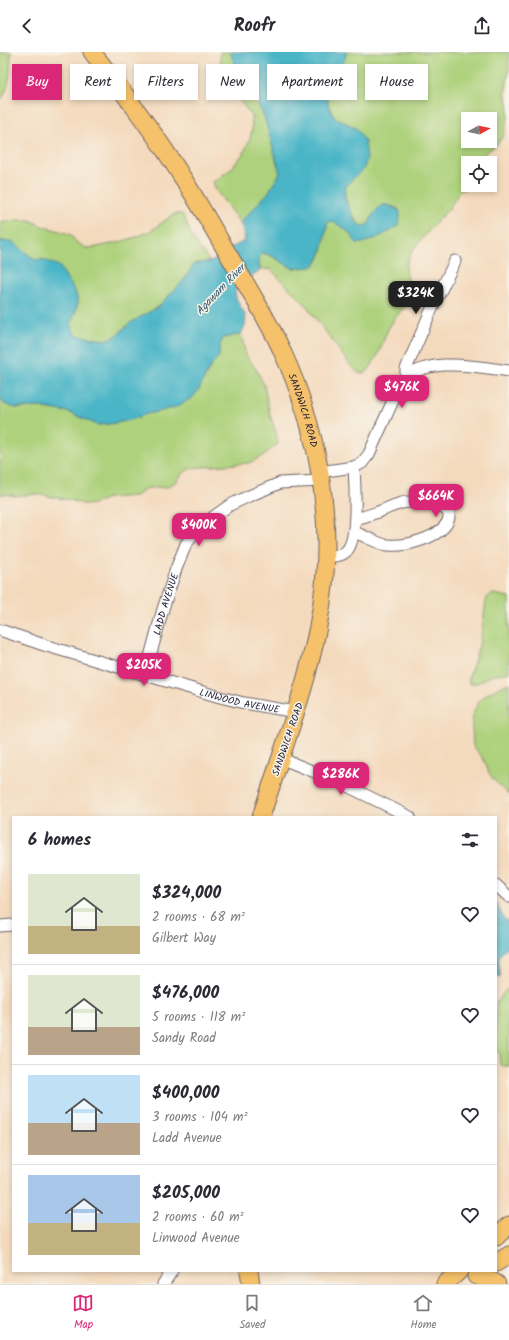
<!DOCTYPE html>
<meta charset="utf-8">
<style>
:root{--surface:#fff;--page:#f7f7f7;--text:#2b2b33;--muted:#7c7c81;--line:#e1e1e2;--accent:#db2777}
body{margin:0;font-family:Kalam,sans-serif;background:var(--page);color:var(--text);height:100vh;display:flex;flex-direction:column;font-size:15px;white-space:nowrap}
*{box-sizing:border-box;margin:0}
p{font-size:13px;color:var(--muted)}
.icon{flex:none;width:22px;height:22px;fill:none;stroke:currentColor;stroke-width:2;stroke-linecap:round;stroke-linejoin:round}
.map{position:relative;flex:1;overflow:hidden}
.details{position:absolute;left:12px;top:764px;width:485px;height:456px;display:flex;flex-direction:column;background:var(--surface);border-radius:0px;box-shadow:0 2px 6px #0003}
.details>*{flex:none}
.banner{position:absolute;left:12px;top:12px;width:485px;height:36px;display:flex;gap:8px}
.needle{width:26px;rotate:82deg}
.controls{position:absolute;left:461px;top:60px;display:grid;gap:8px}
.controls a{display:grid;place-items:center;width:36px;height:36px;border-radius:0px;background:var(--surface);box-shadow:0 2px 6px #0003;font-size:20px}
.price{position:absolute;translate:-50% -34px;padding:0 9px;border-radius:8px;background:var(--accent);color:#fff;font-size:13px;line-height:26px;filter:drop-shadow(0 1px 2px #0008)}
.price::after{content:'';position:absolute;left:50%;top:24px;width:12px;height:9px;margin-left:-6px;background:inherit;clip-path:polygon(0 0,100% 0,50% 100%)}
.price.on{background:#222;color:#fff}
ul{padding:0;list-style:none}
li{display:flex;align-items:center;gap:12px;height:100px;padding:0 16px}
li+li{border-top:1px solid var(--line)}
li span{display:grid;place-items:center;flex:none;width:112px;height:80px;border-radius:0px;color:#555}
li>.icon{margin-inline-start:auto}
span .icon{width:48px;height:48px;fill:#fffc;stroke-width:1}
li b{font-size:17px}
h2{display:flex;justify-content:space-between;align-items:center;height:48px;padding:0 16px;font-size:17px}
.tag{padding:0 14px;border-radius:0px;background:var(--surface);box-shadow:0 2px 6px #0003;font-size:14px;line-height:36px}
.tag.on{background:var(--accent);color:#fff}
header{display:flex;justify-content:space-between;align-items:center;height:52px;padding:0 16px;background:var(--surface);font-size:18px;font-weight:700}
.menu{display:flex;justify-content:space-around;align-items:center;height:56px;border-top:1px solid var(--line);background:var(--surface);font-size:11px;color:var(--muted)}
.menu a{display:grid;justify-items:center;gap:2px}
.menu .on{color:var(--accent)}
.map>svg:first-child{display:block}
</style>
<header><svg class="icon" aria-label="back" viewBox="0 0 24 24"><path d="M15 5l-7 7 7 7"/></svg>Roofr<svg class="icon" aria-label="share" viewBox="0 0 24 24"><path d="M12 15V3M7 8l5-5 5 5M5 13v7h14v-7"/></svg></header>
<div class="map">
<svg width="509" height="1232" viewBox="0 0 509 1232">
<rect width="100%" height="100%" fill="#f7f3e8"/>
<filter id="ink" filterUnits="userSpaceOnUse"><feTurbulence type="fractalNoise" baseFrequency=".025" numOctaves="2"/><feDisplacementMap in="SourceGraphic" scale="8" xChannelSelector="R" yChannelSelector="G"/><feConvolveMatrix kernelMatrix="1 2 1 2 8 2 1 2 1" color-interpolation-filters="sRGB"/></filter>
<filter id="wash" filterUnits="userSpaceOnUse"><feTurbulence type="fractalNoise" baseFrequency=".012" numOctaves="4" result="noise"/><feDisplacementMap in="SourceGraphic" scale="16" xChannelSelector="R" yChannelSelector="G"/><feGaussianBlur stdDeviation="0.9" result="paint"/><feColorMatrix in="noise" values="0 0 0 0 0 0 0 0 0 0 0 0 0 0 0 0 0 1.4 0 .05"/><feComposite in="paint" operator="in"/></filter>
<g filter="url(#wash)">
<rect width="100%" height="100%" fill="#f4dabd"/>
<path fill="#add17b" stroke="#687a5b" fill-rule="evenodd" d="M0 0H11V4C10 16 10 40 0 48Z
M220 0H230L236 14 234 25 254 46 264 64 280 121 268 141 240 171 216 138 213 130 231 117 243 102 250 87 252 77 251 63 225 30 221 18Z
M347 0H509V20L505 42 509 54 508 66 503 84 497 92 483 103 480 111H468L469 133 459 140 448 158 437 169 411 200 406 213 407 223 412 242 410 248 396 265 388 277 378 303 368 319 364 321H358L351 314 305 252 270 217 260 218 259 206 262 201C271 202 283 211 292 216 298 216 308 216 314 213 323 209 325 179 328 169 341 171 350 181 357 191L399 157 388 153H382L375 161 368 173 361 174C353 167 341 144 346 134 350 128 359 121 364 116L358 78 354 75 334 65 329 55 327 44 329 37 340 20ZM468 67H490V89H468Z
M174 162H182C187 169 188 177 192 185 197 193 204 201 209 209L194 212 184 228 158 255 130 271 116 284 105 288 75 283 71 273 78 251 76 241 59 214 42 207 35 208 13 190 0 189V170L16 168H30L42 174 70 182 76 190 86 196 97 195 120 190 139 184 152 178Z
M241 282 246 303 257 319 264 333 270 363 276 380 278 392 261 405 249 411 191 416 183 421 177 429 167 435 148 436 143 438 136 444 108 446 93 452 86 453 70 448 36 442 15 444 5 442 0 443V345L4 352 16 356 40 355 68 360 98 373 116 371 133 367 198 339 209 317 219 304 220 293 223 286Z
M494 542 509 545V620L491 624 477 631 469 632V625L479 594 482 578 486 549 489 543Z
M509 631V742C501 735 493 729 488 719 487 717 487 713 485 711 483 704 476 699 473 693 472 688 473 682 472 677 471 650 485 641 509 631Z
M509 937V1014H503L500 1012 499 1000 496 998V951L506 938Z"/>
<path fill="#4ab5c7" stroke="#366c81" d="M230 0H347L340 20 329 37 327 44 329 55 334 65 354 75 358 78 365 90 367 106 364 116 346 134 344 145 355 169 361 174 368 173 374 161 382 153H388L400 159C400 164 400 170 397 174 393 179 362 194 357 191 355 190 353 186 352 184 345 176 338 171 328 169 325 180 323 211 311 215 308 216 304 215 301 216 295 216 292 217 287 213 280 209 269 201 262 201L259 206 260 218C252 225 242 227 235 235 236 238 235 243 236 245 241 260 252 263 241 282L223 286 220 293 219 304 209 317 198 339 192 346 174 356 143 363 133 367 116 371 98 373 68 360 40 355 16 356 4 352 0 345V189L13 190 35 208 41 207 59 214 76 241 78 251 71 273 75 283 105 288 116 284 130 271 158 255 184 228 194 212 214 209 223 199 243 190 245 187 243 178 240 171 268 141 280 121 264 64 254 46 234 25 236 14Z
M496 850 504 867 509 870V893C506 897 500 901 499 906 498 912 501 918 500 926L496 924Z"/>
</g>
<g filter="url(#ink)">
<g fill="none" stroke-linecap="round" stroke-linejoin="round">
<g stroke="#6c6268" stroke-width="13">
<g id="minor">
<path d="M406 326V317L430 261 455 209"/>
<path d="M319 420 354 415 362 411 369 402 400 333C421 302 479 315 509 319"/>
<path d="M354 480C364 483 379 493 388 493 405 495 440 486 448 469 456 450 417 450 407 450 398 451 390 455 381 459 372 462 364 465 355 467"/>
<path d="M326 504C334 504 343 505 348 497 358 484 355 433 354 415"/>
<path id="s1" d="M0 578 47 594 220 645 244 651 296 660"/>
<path id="s2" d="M145 623 163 557 176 517 186 492 194 482 213 465 230 453 249 444 280 431 321 429"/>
<path d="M280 706 339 730 410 765"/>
<path d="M496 833 509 845"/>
<path d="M0 874 13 873"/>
<path d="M163 1232 172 1219"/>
</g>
</g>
<g stroke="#6c6268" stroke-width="19">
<g id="primary">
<path id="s3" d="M92 0C110 23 128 46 145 70 176 112 202 157 228 202 247 234 268 267 283 301 316 373 332 456 324 534 316 614 285 689 261 765"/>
<path d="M496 1185 509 1173"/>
<path d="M496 1211 509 1203"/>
<path d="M249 1219 251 1232"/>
<path d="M476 1224 492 1229 497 1232"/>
<path d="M445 1232 459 1219"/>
</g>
</g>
<use href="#minor" stroke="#fff" stroke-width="11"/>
<use href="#primary" stroke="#f5c16b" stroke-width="17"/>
</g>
</g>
<g text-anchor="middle" stroke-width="3" stroke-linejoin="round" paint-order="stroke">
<g font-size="10" fill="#22223b" stroke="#f7f3e8">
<text dy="4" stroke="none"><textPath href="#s3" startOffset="418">SANDWICH ROAD</textPath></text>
<text dy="4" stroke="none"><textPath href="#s2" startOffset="74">LADD AVENUE</textPath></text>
<text dy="4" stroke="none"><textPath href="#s1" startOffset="250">LINWOOD AVENUE</textPath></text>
<text transform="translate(287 687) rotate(-71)" y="4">SANDWICH ROAD</text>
</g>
<g font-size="11" font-style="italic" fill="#30556c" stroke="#f7f3e8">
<text transform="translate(220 237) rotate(-46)" y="4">Agawam River</text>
</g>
</g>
</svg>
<div class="controls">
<a><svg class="needle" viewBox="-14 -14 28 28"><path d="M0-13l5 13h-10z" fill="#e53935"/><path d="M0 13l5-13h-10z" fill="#7c7c81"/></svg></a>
<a><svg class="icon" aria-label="locate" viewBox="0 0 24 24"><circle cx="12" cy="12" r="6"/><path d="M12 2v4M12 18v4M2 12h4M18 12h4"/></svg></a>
</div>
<b class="price on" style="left:416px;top:263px">$324K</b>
<b class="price" style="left:402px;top:357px">$476K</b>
<b class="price" style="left:436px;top:466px">$664K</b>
<b class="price" style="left:199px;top:495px">$400K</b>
<b class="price" style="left:144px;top:635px">$205K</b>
<b class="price" style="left:341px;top:744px">$286K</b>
<div class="banner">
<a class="tag on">Buy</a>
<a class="tag">Rent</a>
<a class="tag">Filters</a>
<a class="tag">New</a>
<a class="tag">Apartment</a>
<a class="tag">House</a>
</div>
<section class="details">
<h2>6 homes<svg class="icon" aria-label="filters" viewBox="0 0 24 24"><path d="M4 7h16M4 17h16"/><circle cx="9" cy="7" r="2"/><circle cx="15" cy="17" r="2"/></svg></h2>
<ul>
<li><span style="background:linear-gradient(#dfe7d0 65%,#c2b280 0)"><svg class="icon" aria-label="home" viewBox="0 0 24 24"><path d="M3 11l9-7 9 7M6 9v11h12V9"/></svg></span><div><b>$324,000</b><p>2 rooms · 68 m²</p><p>Gilbert Way</p></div><svg class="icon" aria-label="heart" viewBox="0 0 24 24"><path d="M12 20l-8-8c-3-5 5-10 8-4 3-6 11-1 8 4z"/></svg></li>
<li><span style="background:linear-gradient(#dfe7d0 65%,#b9a48a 0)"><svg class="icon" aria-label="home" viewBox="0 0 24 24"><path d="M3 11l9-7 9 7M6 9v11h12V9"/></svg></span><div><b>$476,000</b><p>5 rooms · 118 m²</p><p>Sandy Road</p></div><svg class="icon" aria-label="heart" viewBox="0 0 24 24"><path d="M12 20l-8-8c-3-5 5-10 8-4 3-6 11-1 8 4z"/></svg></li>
<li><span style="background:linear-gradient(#bfe0f5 60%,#b9a48a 0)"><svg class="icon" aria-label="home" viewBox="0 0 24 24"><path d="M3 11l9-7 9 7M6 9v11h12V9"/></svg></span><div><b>$400,000</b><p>3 rooms · 104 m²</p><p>Ladd Avenue</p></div><svg class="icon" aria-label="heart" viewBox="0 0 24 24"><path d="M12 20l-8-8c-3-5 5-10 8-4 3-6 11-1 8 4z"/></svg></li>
<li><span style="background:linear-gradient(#a9c7e8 60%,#c2b280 0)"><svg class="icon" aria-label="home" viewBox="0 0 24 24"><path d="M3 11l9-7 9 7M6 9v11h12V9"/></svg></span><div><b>$205,000</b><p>2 rooms · 60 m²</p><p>Linwood Avenue</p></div><svg class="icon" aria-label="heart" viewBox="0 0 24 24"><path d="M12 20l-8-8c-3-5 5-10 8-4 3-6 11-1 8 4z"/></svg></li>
</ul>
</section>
</div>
<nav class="menu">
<a class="on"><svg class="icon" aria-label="map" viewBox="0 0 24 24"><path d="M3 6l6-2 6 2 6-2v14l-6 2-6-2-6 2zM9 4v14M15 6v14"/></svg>Map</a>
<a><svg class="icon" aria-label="saved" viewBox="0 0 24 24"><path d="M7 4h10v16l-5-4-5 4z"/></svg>Saved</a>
<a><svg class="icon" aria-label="home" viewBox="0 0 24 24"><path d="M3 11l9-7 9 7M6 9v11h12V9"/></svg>Home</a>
</nav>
